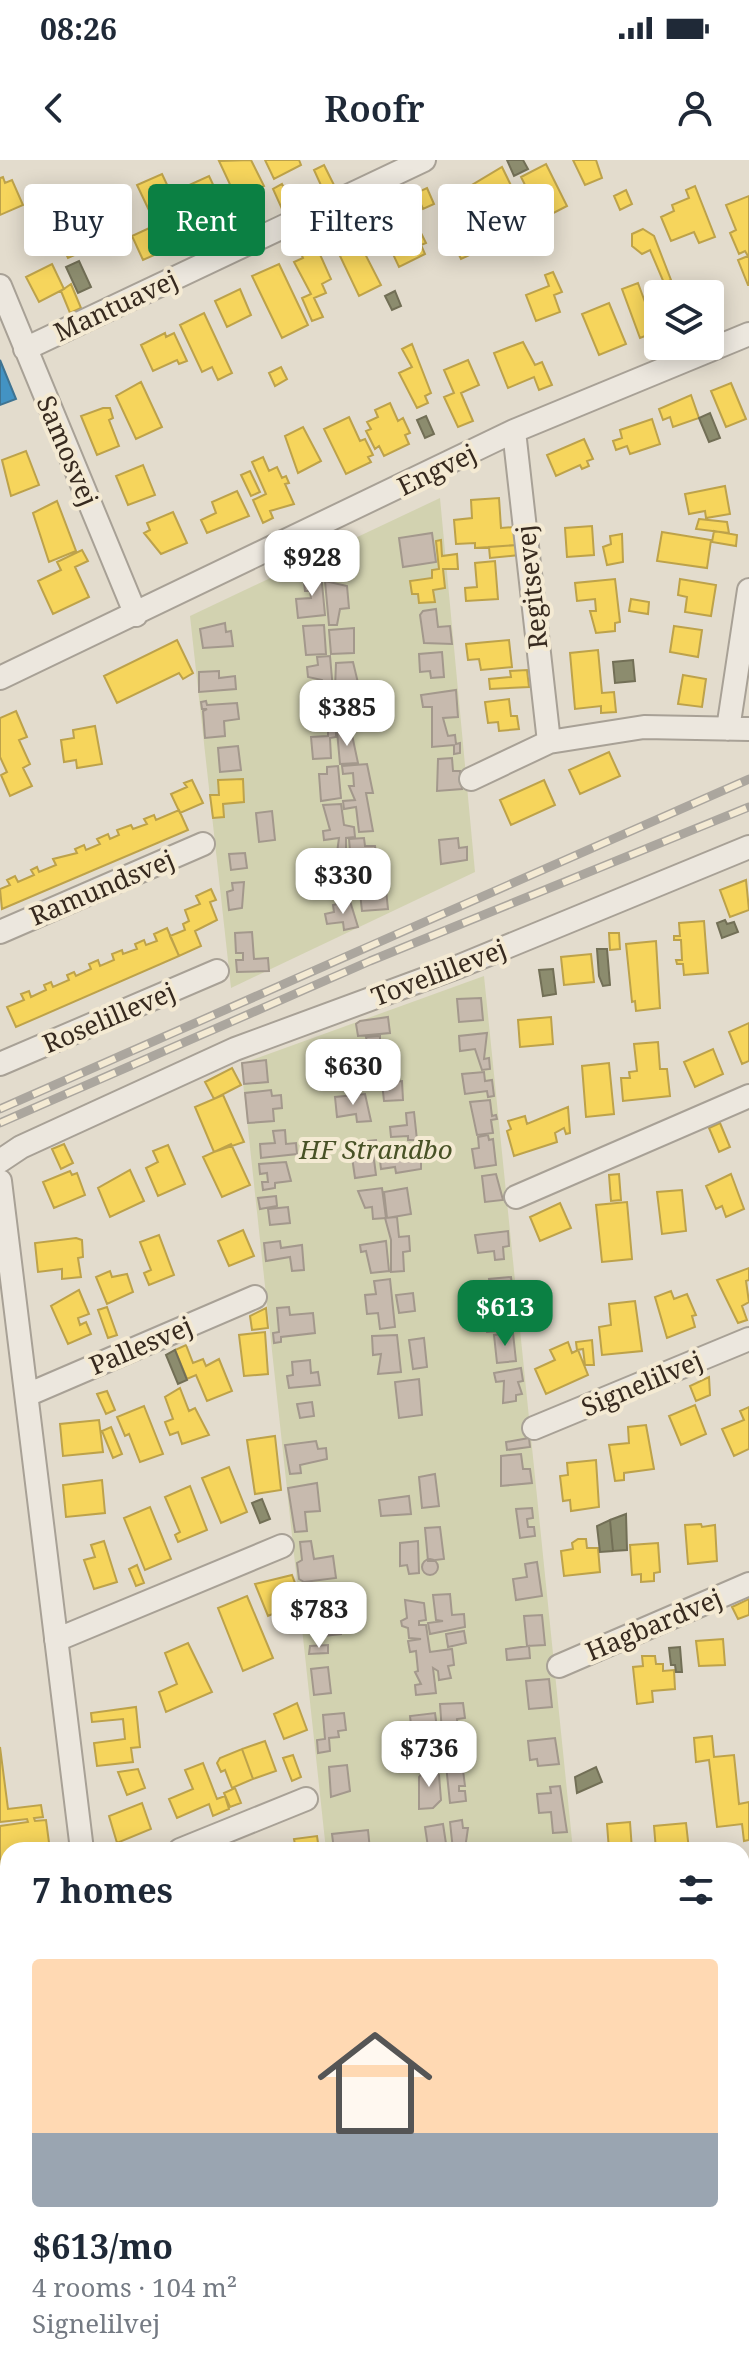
<!DOCTYPE html>
<meta charset="utf-8">
<style>
:root{--surface:#fff;--page:#f6f6f7;--text:#1f2937;--muted:#747a83;--accent:#0b8043}
body{margin:0;font-family:"Noto Serif",serif;background:var(--page);color:var(--text);height:100vh;display:flex;flex-direction:column;font-size:30px;white-space:nowrap}
*{box-sizing:border-box;margin:0}
p{font-size:26px;color:var(--muted)}
.icon{flex:none;width:44px;height:44px;fill:none;stroke:currentColor;stroke-width:2;stroke-linecap:round;stroke-linejoin:round}
.map{position:relative;flex:1;overflow:hidden}
.details{position:absolute;left:0px;top:1682px;width:750px;height:538px;display:flex;flex-direction:column;background:var(--surface);border-radius:24px 24px 0 0;box-shadow:0 4px 20px #0003}
.details>*{flex:none}
.top-card{position:absolute;left:24px;top:24px;width:702px;height:72px;display:flex;gap:16px}
.tools{position:absolute;left:644px;top:120px;display:grid;gap:16px}
.tools a{display:grid;place-items:center;width:80px;height:80px;border-radius:8px;background:var(--surface);box-shadow:0 4px 20px #0003;font-size:40px}
.price{position:absolute;translate:-50% -68px;padding:0 18px;border-radius:16px;background:#fff;color:#222;font-size:26px;line-height:52px;filter:drop-shadow(0 2px 4px #0008)}
.price::after{content:'';position:absolute;left:50%;top:48px;width:24px;height:18px;margin-left:-12px;background:inherit;clip-path:polygon(0 0,100% 0,50% 100%)}
.price.active{background:var(--accent);color:#fff}
ul{padding:0;list-style:none}
li{display:grid;align-content:center;gap:16px;height:424px;padding:0 32px}
li span{display:grid;place-items:center;height:248px;border-radius:8px;color:#555}
li>.icon{margin-inline-start:auto}
span .icon{width:144px;height:144px;fill:#fffc;stroke-width:1}
li b{font-size:34px}
h2{display:flex;justify-content:space-between;align-items:center;height:96px;padding:0 32px;font-size:34px}
.chip{padding:0 28px;border-radius:8px;background:var(--surface);box-shadow:0 4px 20px #0003;font-size:28px;line-height:72px}
.chip.active{background:var(--accent);color:#fff}
.status{display:flex;justify-content:space-between;align-items:center;height:56px;padding:0 40px;background:var(--surface);direction:ltr}
.status svg{height:22px;fill:currentColor}
header{display:flex;justify-content:space-between;align-items:center;height:104px;padding:0 32px;background:var(--surface);font-size:36px;font-weight:600}
.map>svg:first-child{display:block}
</style>
<div class="status"><b>08:26</b><svg viewBox="0 0 49 12"><path d="M0 12V9h3v3zM5 12V6h3v6zM10 12V3h3v9zM15 12V0h3v12zM26 1h20v11H26zM47 4h2v5h-2z"/></svg></div>
<header><svg class="icon" aria-label="back" viewBox="0 0 24 24"><path d="M15 5l-7 7 7 7"/></svg>Roofr<svg class="icon" aria-label="person" viewBox="0 0 24 24"><circle cx="12" cy="8" r="4"/><path d="M4 21q1-7 8-7t8 7"/></svg></header>
<div class="map">
<svg width="749" height="2219" viewBox="0 0 749 2219">
<rect width="100%" height="100%" fill="#e3dccd"/>
<path fill="#d2d2b0" d="M440 338 475 712 231 828 190 456Z
M484 816 573 1690H326L241 904Z"/>
<path fill="#e5d7b5" d="M749 1837V2074L742 2077V1840Z
M8 2130V2212H429L413 2219H0V2133Z"/>
<path fill="#b8c8be" d="M749 2074V2219H413L429 2212H742V2077Z"/>
<path fill="#f6d55c" stroke="#bda24a" stroke-width="2" d="M251 0 264 26 240 37 253 63 241 68 229 43V38L235 35 219 1Z
M265 0H299L301 5 274 19Z
M573 0H596L602 18 585 25Z
M546 4 567 46 542 59 521 17Z
M324 5 335 27 324 32 314 10Z
M502 7 523 50 500 61 489 38 480 42 472 25Z
M162 14 192 78 143 100 132 76 156 65 137 25Z
M209 16 225 50 203 61 187 26Z
M3 17 5 23 12 20 23 45 0 55V18Z
M282 24 292 44 282 49 273 29Z
M695 26 715 77 699 83 694 72 671 81 661 57 674 51 672 45 689 38 686 30Z
M427 28 434 44 423 49 416 33Z
M626 30 632 44 620 50 614 36Z
M749 36V125H748L738 100 748 96 745 91 739 94 730 73 736 70 726 45Z
M473 52 489 86 461 99 451 78 457 75 451 62Z
M100 58 110 79 68 98 58 76Z
M411 65 414 71 419 69 426 83 421 85 425 94 399 107 385 77Z
M643 69 654 76 671 120 664 123 650 90 642 94 632 86V74Z
M309 84 312 93 318 90 331 119 322 124 326 133 314 138 323 157 312 161 302 138 311 134 294 102 303 98 299 89Z
M361 86 381 125 359 136 340 96Z
M52 104 64 129 39 142 26 117Z
M279 104 308 165 282 178 252 116Z
M553 112 562 132 554 135 560 152 536 161 526 135 549 126 545 115Z
M638 123 645 142 658 137V171L640 178 622 129Z
M71 124 81 148 70 153 61 131Z
M240 129 251 155 227 167 215 141Z
M609 143 626 184 599 195 582 154Z
M204 153 232 213 218 220 212 207 202 212 180 165Z
M165 173 166 177 174 173 187 201 179 204 177 200 153 211 141 185Z
M523 182 535 205 542 202 552 225 539 230 534 217 508 228 494 193Z
M412 184 431 233 425 236 428 243 417 248 399 213 412 207 402 189Z
M468 200 479 225 461 233 473 261 458 267 444 237 454 233 444 210Z
M281 207 287 219 275 226 269 213Z
M141 222 162 267 136 279 116 236Z
M731 223 746 259 726 267 711 231Z
M691 235 699 258 673 267 670 257 663 260 659 249Z
M390 243 398 261 403 258 410 273 405 275 409 284 384 296 379 286 375 289 366 271 371 269 367 262 378 257 375 250Z
M103 248H110L113 258 109 260 119 286 97 295 81 256Z
M349 257 360 281 365 279 373 295 368 297 371 302 346 314 324 269Z
M652 259 660 284 630 294 627 286 616 290 613 281 622 278 620 270Z
M303 267 321 301 298 313 285 276Z
M584 279 593 299 587 301 589 306 582 309 580 305 556 316 547 295Z
M26 291 39 325 11 336 2 300Z
M263 297 269 311 277 307 282 318 286 316 289 323 285 324 294 344 270 351 273 358 263 363 253 340 266 334 252 302Z
M143 305 155 335 128 345 116 316Z
M250 311 260 332 251 336 241 315Z
M725 326 730 354 706 358 705 351 689 354 685 334Z
M237 331 249 356 207 373 201 360 216 353 212 342Z
M499 338 501 368 515 367 516 385 475 388V383L456 384 454 360 472 358 471 340Z
M57 341 76 391 49 402 33 353Z
M173 352 187 383 161 394 144 373 150 370 147 363Z
M699 359 727 362 729 373 696 369Z
M592 366 594 395 567 397 565 368Z
M714 371 737 375 736 386 712 382Z
M662 372 711 380 707 408 657 401Z
M622 374 623 402 607 405 603 387 611 384 610 376Z
M441 380 442 396 457 394 458 409H443L445 428 433 430 435 442 419 443 418 434H412L410 421 432 418V410L439 409 436 381Z
M518 385 519 395 490 398 489 387Z
M82 390 88 401 75 407 89 437 53 454 38 421 61 410 57 402Z
M495 401 498 439 466 441 465 428 477 427 475 403Z
M615 419 620 462 615 463V471L596 473 590 451H596L595 439 577 441 575 423Z
M680 419 716 425 711 456 685 452 687 437 678 435Z
M631 439 649 442 648 454 629 451Z
M674 466 702 470 698 497 670 492Z
M177 480 193 513 183 519 179 513 117 543 104 516Z
M509 480 512 507 481 510 479 499 468 500 466 484Z
M598 490 602 533 614 532 616 552 601 553V546L575 549 570 493Z
M527 510 529 527 490 529 489 519 511 517 510 511Z
M683 515 706 519 702 547 678 544Z
M509 539 511 556H517L519 569 499 571 498 562 488 563 485 542Z
M16 551 27 577 19 580 30 604 23 608 32 626 10 636 1 615 7 612 0 597V558Z
M95 566 102 604 77 608 76 600 64 602 61 580 74 578 73 570Z
M609 592 620 616 580 634 569 610Z
M243 619 244 642 223 644 224 657 213 658 210 635H219L218 620Z
M192 620 203 643 180 653 171 634 187 627 184 623Z
M544 620 555 645 511 665 500 640Z
M179 650 188 670 2 749 0 729 10 725 7 720 15 716 18 722 34 715 31 710 37 707 39 712 56 705 53 699 77 693 75 689 84 685 86 690 100 684 97 679 108 674 110 679 119 675 117 670 131 665 133 669 147 664 144 659 154 655 156 660Z
M746 720 749 750 730 757 720 730Z
M211 729 216 740 210 742 217 760 195 771 201 786 179 796 170 776 185 770 183 764 189 761 185 750 200 744 196 736Z
M704 761 708 813 684 815 683 804H677L676 800H682L681 780H674V776H680L679 763Z
M167 768 179 796 16 867 7 847 24 840 21 834 29 831 31 837 46 830 44 825 51 822 53 827 69 820 67 815 74 812 76 816 91 809 89 804 98 800 100 806 114 800 112 794 122 790 123 794 137 789 135 784 144 780 146 785 157 781 154 774Z
M609 773H619L620 789 610 790Z
M656 781 660 848 636 851 635 841 632 842 626 784Z
M591 794 594 822 564 825 561 797Z
M551 857 553 884 520 887 518 860Z
M749 863V901L742 904 729 872Z
M658 882 660 909H667L670 936 623 941 621 918H630L629 912 637 911 634 884Z
M713 889 723 914 695 927 684 902Z
M609 903 614 954 586 957 582 906Z
M232 908 241 925 214 939 205 922Z
M223 935 244 982 214 992 195 947Z
M568 947 570 973 566 974 564 968 555 973 557 982 514 996 507 971 511 969 508 961 525 956 527 964Z
M720 963 730 987 719 992 709 968Z
M64 984 73 1003 61 1009 52 989Z
M231 984 250 1025 222 1037 203 997Z
M168 985 185 1024 158 1036 146 1008 158 1002 153 991Z
M130 1010 144 1041 110 1057 98 1028Z
M70 1011 72 1015 77 1013 85 1035 54 1048 43 1022Z
M619 1014 621 1040 611 1041 609 1015Z
M731 1014 744 1049 726 1057 722 1046 716 1049 706 1026Z
M682 1030 686 1071 662 1074 657 1032Z
M627 1042 632 1099 602 1102 596 1045Z
M560 1043 571 1068 540 1081 530 1057Z
M243 1070 254 1096 229 1106 218 1081Z
M159 1075 174 1115 149 1125 144 1113 151 1110 140 1082Z
M76 1078 82 1080 83 1097 78 1098 81 1117 62 1119V1109L38 1112 35 1083Z
M749 1108V1120L746 1121 749 1142 742 1146 747 1160 738 1163 717 1120Z
M110 1111 112 1117 127 1114 133 1132 107 1144 96 1117Z
M79 1130 89 1154 78 1158 80 1165 86 1162 91 1174 68 1184 51 1146Z
M671 1131 674 1139 687 1134 696 1155 692 1156 695 1167 667 1178 655 1137Z
M635 1141 642 1191 602 1195 599 1167 611 1165 609 1144Z
M107 1147 117 1175 108 1178 98 1150Z
M266 1148 268 1168 252 1170 250 1156Z
M265 1172 268 1214 244 1216 239 1175Z
M592 1180 594 1205H585L583 1189 577 1190 576 1182Z
M568 1182 572 1193 578 1190 588 1215 546 1234 535 1209 555 1200 550 1190Z
M186 1185 193 1203 203 1199 206 1206 219 1199 232 1231 207 1241 196 1215 187 1219 175 1190Z
M709 1217 710 1235 696 1241 690 1226Z
M180 1228 189 1251 195 1248 209 1275 182 1284 178 1272 170 1275 165 1262 173 1259 165 1237Z
M107 1231 115 1250 106 1254 97 1234Z
M695 1245 706 1274 681 1285 669 1256Z
M144 1246 163 1294 140 1302 129 1274 125 1276 117 1257Z
M749 1247V1289L734 1296 722 1269 744 1260 740 1251Z
M99 1260 103 1292 63 1296 60 1264Z
M646 1265 654 1309 624 1313V1320L615 1321 609 1285 629 1283 628 1267Z
M111 1267 122 1294 113 1298 102 1271Z
M275 1276 281 1330 255 1334 247 1280Z
M596 1300 599 1347 571 1351 570 1340 563 1341 560 1316 568 1315 567 1303Z
M229 1307 247 1352 221 1363 202 1318Z
M102 1320 105 1353 66 1357 63 1325Z
M190 1326 207 1370 178 1382 175 1375 180 1372 165 1337Z
M150 1347 171 1399 145 1410 124 1358Z
M701 1364 702 1367 715 1365 717 1401 688 1404 685 1365Z
M578 1379H586L587 1388H598L600 1412 564 1416 561 1391 573 1389 572 1383Z
M104 1381 117 1422 94 1429 84 1400 95 1397 91 1385Z
M658 1383 660 1412 654 1413V1421L641 1422V1414L632 1415 630 1385Z
M137 1405 144 1423 136 1426 129 1409Z
M292 1415 300 1436 291 1440 296 1452 285 1456 282 1450 268 1456 255 1424Z
M247 1436 273 1498 243 1511 218 1448Z
M749 1439V1455L738 1459 732 1447Z
M723 1479 725 1505 699 1506 696 1481Z
M188 1483 212 1532 166 1552 159 1532 177 1524 165 1493Z
M642 1496H655L656 1504H663V1511L674 1510 675 1529 652 1531 653 1542 637 1544 633 1507 643 1506Z
M297 1543 307 1570 284 1579 274 1554Z
M136 1547 140 1587 131 1588 133 1602 97 1606 94 1583 125 1579 123 1559 92 1562 91 1553Z
M712 1576 714 1597 734 1595 739 1644 749 1642V1680L744 1681 742 1664 717 1667 709 1600 696 1602 694 1578Z
M265 1581 276 1611 253 1619 242 1589Z
M0 1587 8 1649 41 1645 43 1657 34 1658 35 1661 46 1660 50 1690H8V1835L4 1836 0 1810V1666L28 1662 27 1659 0 1662Z
M242 1589 253 1619 232 1628 225 1610 221 1612 217 1603 220 1598Z
M293 1595 301 1617 292 1621 283 1598Z
M203 1603 217 1639 225 1636 229 1649 213 1656 209 1644 177 1658 169 1639 193 1629 185 1610Z
M138 1609 145 1628 127 1635 118 1612Z
M235 1628 241 1643 230 1647 224 1633Z
M142 1643 151 1669 117 1683 109 1656Z
M630 1662 632 1690H609L607 1664Z
M686 1663 689 1690H656L654 1666Z
M317 1676 319 1690H296L294 1679Z"/>
<path fill="#4393c3" stroke="#3f7492" stroke-width="2" d="M0 200 16 239 0 245Z"/>
<path fill="#8c8c6e" stroke="#726f56" stroke-width="2" d="M507 0H523L528 9 514 16Z
M532 51 538 66 526 71 520 57Z
M79 101 91 127 78 133 66 107Z
M395 131 401 146 392 150 385 136Z
M710 253 720 278 709 282 699 258Z
M426 256 434 274 425 278 417 260Z
M633 500 635 521 615 523 613 502Z
M725 760 727 764 734 762 738 772 722 778 717 763Z
M597 789H607L610 825 603 826 599 816Z
M553 809 556 834 543 836 539 810Z
M175 1190 187 1220 178 1224 166 1195Z
M262 1339 270 1359 260 1363 252 1343Z
M626 1354 627 1390 613 1391 610 1360Z
M610 1360 613 1391 600 1392 597 1366Z
M680 1487 682 1512H676L675 1505H671L669 1488Z
M596 1607 602 1622 577 1633 575 1617Z"/>
<path fill="#c7baae" stroke="#a3988c" stroke-width="2" d="M432 373 436 402 403 407 399 378Z
M352 398 353 416 334 418 332 400Z
M321 413 325 455 298 458 296 439 311 438 310 431H305L303 415Z
M325 421 347 426 349 448 340 449 337 465H329Z
M436 449 438 467 450 466 452 484 424 483 420 455 423 451Z
M225 463 226 472 231 471 233 486 203 488 200 469Z
M324 465 326 494 306 495 303 466Z
M354 468V493L331 494 329 470Z
M442 492 444 517 431 518 430 511 420 512 419 494Z
M330 496 333 530 323 531 322 520 308 517 307 507 318 505 317 497Z
M353 502 359 527 335 529 336 503Z
M219 511V518L235 516 236 529 199 532V512Z
M456 530 458 557 443 558 448 576 455 575 456 584 460 583V593L454 594V585L432 587V547H423L421 535Z
M362 537 364 552 357 553 358 561 336 567 335 551H342L341 539Z
M206 541 207 545 237 543 239 559 224 561 225 576 205 578 203 551 207 549H202L201 542Z
M332 551 333 566 311 568 310 554Z
M336 568V577L330 578 331 598 313 599 311 577 328 576V569Z
M351 570 358 603 340 604 337 571Z
M238 586 241 610 220 612 218 588Z
M452 598 453 611H460L462 629 437 631 438 599Z
M367 604 373 633H366L373 671 359 672 356 647 344 649 343 641 355 640 349 626H354L353 613 343 614 342 606Z
M338 606 341 638 321 641 319 614H327V607Z
M341 644 344 665 354 667 355 677 346 678V699L336 700 339 678 324 680 323 671 330 670 323 645Z
M272 651 275 680 259 682 256 653Z
M364 678 365 686H375L377 700H371L370 714 352 715 349 679Z
M458 678 459 688 467 687V700L441 704 439 680Z
M245 693 247 708 231 710 229 694Z
M333 702V720L343 719 344 730 325 731V722L314 723 313 703Z
M244 722 242 748 229 750 227 732 233 730 232 723Z
M386 730 388 749 362 751 360 733Z
M350 741 358 767 344 770 343 762 327 764 325 754 334 752 333 745Z
M252 772 254 799 268 798 269 811 237 812 236 800H243V793H236L235 773Z
M481 838 483 860 459 862 457 839Z
M388 857 390 873 358 876 356 864 360 861Z
M487 873 484 899 489 898 490 909 482 910 475 889 460 891 459 876Z
M380 876V886L389 885 391 911 378 912H383L384 919 374 920 366 877Z
M367 888 369 900 352 903 350 890Z
M344 897 345 903 352 902 353 913 331 914 330 904H337V898Z
M266 900 268 922 244 924 242 903Z
M484 912 485 921 492 920 494 936 488 937 487 931 465 934 462 914Z
M402 921 403 940 384 941 382 923Z
M271 930 272 936 281 935 282 948 273 949 274 961 248 963 245 933Z
M365 934 371 961 357 962 356 954 337 957 335 937Z
M490 940 492 956 496 955 497 959 491 960 493 973 477 975 470 942Z
M414 952 417 980H408V976L391 977 390 967 407 965 406 953Z
M285 970 286 984 296 983 297 994 261 998 260 984 275 983 273 971Z
M488 975 489 980 493 979 496 1005 475 1008 472 989 479 988 478 977Z
M376 980 377 991 373 992 376 1015 355 1018 350 983Z
M394 990V998L421 997V1009L396 1013 395 1007 381 1009 379 992Z
M286 1002 291 1021 275 1023V1028L263 1030 262 1022H268L267 1013 260 1014 259 1004Z
M496 1014 503 1040 485 1042 482 1016Z
M382 1028 386 1058 373 1059 372 1047 365 1048 358 1031Z
M407 1028 411 1054 387 1058 384 1032Z
M276 1036 277 1046 260 1049 258 1038Z
M288 1047 290 1063 270 1065 268 1049Z
M397 1057 399 1077 409 1076 410 1091 403 1092 404 1111 391 1112V1080L385 1058Z
M508 1071 509 1086 503 1087 504 1099 495 1100 494 1091 478 1093 475 1075Z
M280 1081 281 1088 302 1085 304 1110 292 1111 290 1097 266 1101 264 1083Z
M386 1081 389 1111 371 1113 366 1091 361 1092 360 1085Z
M511 1117 515 1151 499 1153 497 1136 491 1137 489 1119Z
M390 1119 395 1167 380 1169 378 1153 367 1154 365 1135 376 1134 374 1121Z
M413 1133 415 1151 399 1153 396 1135Z
M289 1147 290 1155 313 1153 315 1173 281 1177V1182L274 1183 273 1173 279 1172 277 1148Z
M496 1156 498 1171 487 1172 485 1157Z
M513 1173 516 1201 497 1203 494 1175Z
M397 1175 401 1212 378 1214 381 1194 373 1195 372 1176Z
M424 1178 427 1207 413 1209 409 1180Z
M310 1200 311 1213 318 1212 320 1225 289 1228 287 1216 293 1215 292 1202Z
M521 1208 523 1221 518 1222 522 1234 516 1235V1241L503 1243 504 1221 496 1222 494 1213Z
M419 1219 422 1255 399 1258 395 1222Z
M312 1242 314 1256 300 1258 297 1244Z
M529 1278 530 1287 507 1290 506 1282Z
M316 1281 318 1289 326 1288 327 1299 300 1305 301 1313 290 1314 285 1285Z
M521 1294 523 1309H530L532 1323 501 1326V1296Z
M435 1314 439 1346 422 1348 419 1317Z
M317 1323 320 1351 305 1352 307 1371 295 1372 288 1328Z
M409 1336 411 1354 381 1356 379 1340Z
M532 1348 533 1358 527 1359 528 1367H534L535 1376 520 1378 516 1349Z
M440 1367 444 1399 428 1401 425 1368Z
M311 1381 314 1399 333 1396 336 1418 304 1422 299 1419 297 1403 302 1400 300 1382Z
M418 1381 419 1413 409 1414 407 1405 400 1406V1383Z
M422 1407a8 8 0 1 1 16 0a8 8 0 1 1-16 0Z
M537 1402 542 1436 516 1440 513 1419 527 1417 525 1404Z
M325 1429 326 1440 319 1442 320 1448 311 1449 308 1432Z
M450 1434 452 1455 464 1454 465 1467 430 1474 428 1463 443 1461 436 1460 433 1435Z
M405 1440 424 1443 426 1460 419 1461V1465H426L430 1492 452 1489 454 1505 448 1506 451 1518 439 1520 438 1511 433 1508 436 1533 416 1535 415 1525 421 1524 415 1512 418 1511 416 1491 410 1492 408 1481 421 1479 409 1478 408 1468 402 1466 401 1461 407 1458Z
M339 1455 341 1474 314 1477 312 1458Z
M542 1455 545 1485 527 1486 524 1456Z
M464 1471 466 1483 448 1487 446 1474Z
M328 1485V1493L309 1494 310 1486Z
M529 1486 530 1498 507 1500 506 1489Z
M328 1507 331 1533 314 1535 311 1509Z
M549 1519 552 1547 529 1549 526 1521Z
M463 1543 465 1558 457 1559 458 1570 442 1572 440 1544Z
M344 1553 346 1570 338 1571 339 1577 329 1578 330 1591 318 1593 317 1580 325 1579 323 1555Z
M435 1553 440 1590 417 1593 415 1580 429 1582 428 1571 412 1573 410 1556Z
M459 1573 461 1586 458 1590 441 1593 440 1581 444 1580V1575Z
M555 1578 559 1604 538 1606 537 1599 530 1600 528 1581Z
M456 1604 457 1611 463 1610 465 1626H459V1631H465L466 1641 450 1643 446 1605Z
M347 1605 350 1631 331 1637 329 1607Z
M428 1606 439 1615 441 1640 433 1648 419 1649V1617Z
M560 1626 567 1672 553 1673 551 1652 539 1653 537 1634 551 1633 550 1627Z
M462 1660 463 1668H468L465 1689 487 1687 488 1690H453L450 1662Z
M443 1664 447 1690H423L428 1687 425 1667Z
M368 1670 370 1690H334L332 1674Z"/>
<g fill="none" stroke-linecap="round" stroke-linejoin="round">
<g stroke="#a8a196" stroke-width="26">
<path id="minor" d="M0 126 136 455
M25 189 424 0
M514 271 549 582
M0 518 514 271 749 174
M728 569 749 430
M471 619 549 582 644 567 749 569
M0 772 203 684
M0 904 217 811
M0 1001 21 987 235 889 460 806 749 687
M0 1021 82 1690
M516 1037 749 936
M27 1235 255 1137
M534 1268 749 1179
M56 1480 282 1386
M559 1506 749 1424
M180 1690 306 1639
M742 1722 749 1720
M742 1780 749 1777
M0 1896 8 1900
M0 2020 8 2017
M0 2071 8 2068"/>
</g>
<use href="#minor" stroke="#ece7de" stroke-width="22"/>
<g stroke="#aba69e" stroke-width="9">
<path id="rail" d="M0 949 749 619
M0 963 370 801 749 647"/>
</g>
<use href="#rail" stroke="#f4ead3" stroke-width="6" stroke-dasharray="18" stroke-linecap="butt"/>
</g>
<g text-anchor="middle" stroke-width="8" stroke-linejoin="round" paint-order="stroke">
<g font-size="26" fill="#372a1f" stroke="#f4ead3">
<text transform="translate(116 146) rotate(-25)" y="9">Mantuavej</text>
<text transform="translate(67 291) rotate(67)" y="9">Samosvej</text>
<text transform="translate(437 310) rotate(-26)" y="9">Engvej</text>
<text transform="translate(532 427) rotate(-96)" y="9">Regitsevej</text>
<text transform="translate(102 728) rotate(-23)" y="9">Ramundsvej</text>
<text transform="translate(439 813) rotate(-21)" y="9">Tovelillevej</text>
<text transform="translate(109 858) rotate(-23)" y="9">Roselillevej</text>
<text transform="translate(141 1186) rotate(-23)" y="9">Pallesvej</text>
<text transform="translate(642 1224) rotate(-23)" y="9">Signelilvej</text>
<text transform="translate(654 1465) rotate(-23)" y="9">Hagbardvej</text>
</g>
<g font-size="26" font-style="italic" fill="#485226" stroke="#f4ead3">
<text x="376" y="999">HF Strandbo</text>
</g>
</g>
</svg>
<div class="tools">
<a><svg class="icon" aria-label="layers" viewBox="0 0 24 24"><path d="M12 4l9 5-9 5-9-5zM3 14l9 5 9-5"/></svg></a>
</div>
<b class="price" style="left:312px;top:438px">$928</b>
<b class="price" style="left:347px;top:588px">$385</b>
<b class="price" style="left:343px;top:756px">$330</b>
<b class="price" style="left:353px;top:947px">$630</b>
<b class="price active" style="left:505px;top:1188px">$613</b>
<b class="price" style="left:319px;top:1490px">$783</b>
<b class="price" style="left:429px;top:1629px">$736</b>
<div class="top-card">
<a class="chip">Buy</a>
<a class="chip active">Rent</a>
<a class="chip">Filters</a>
<a class="chip">New</a>
</div>
<section class="details">
<h2>7 homes<svg class="icon" aria-label="filters" viewBox="0 0 24 24"><path d="M4 7h16M4 17h16"/><circle cx="9" cy="7" r="2"/><circle cx="15" cy="17" r="2"/></svg></h2>
<ul>
<li><span style="background:linear-gradient(#ffd9b3 70%,#9aa5b1 0)"><svg class="icon" aria-label="home" viewBox="0 0 24 24"><path d="M3 11l9-7 9 7M6 9v11h12V9"/></svg></span><div><b>$613/mo</b><p>4 rooms · 104 m²</p><p>Signelilvej</p></div></li>
</ul>
</section>
</div>
